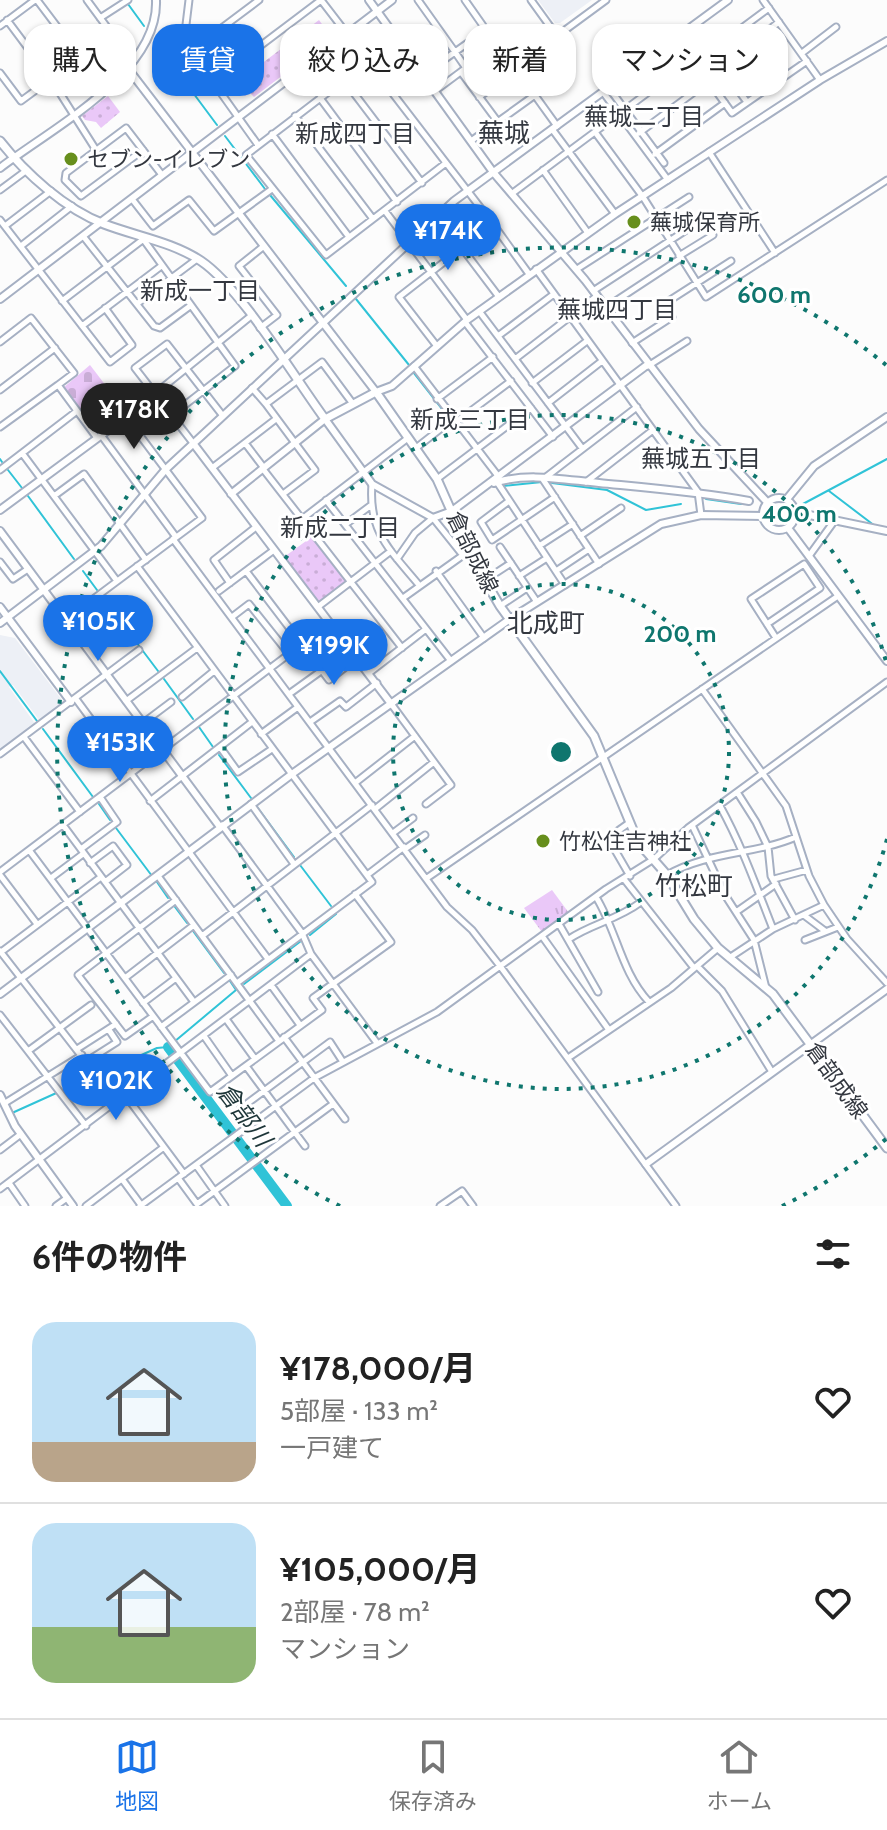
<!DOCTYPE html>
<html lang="ja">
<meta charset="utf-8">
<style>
:root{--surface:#fff;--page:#f2f2f2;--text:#222;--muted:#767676;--line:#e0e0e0;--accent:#1a73e8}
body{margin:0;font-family:Cabin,"Noto Sans JP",sans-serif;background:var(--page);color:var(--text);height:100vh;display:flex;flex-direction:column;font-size:30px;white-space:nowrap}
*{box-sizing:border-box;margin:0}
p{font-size:26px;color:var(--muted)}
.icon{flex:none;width:44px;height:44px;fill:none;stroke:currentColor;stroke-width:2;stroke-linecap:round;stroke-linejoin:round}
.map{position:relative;height:1206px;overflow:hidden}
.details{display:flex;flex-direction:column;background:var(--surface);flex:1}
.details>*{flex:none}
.banner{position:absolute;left:24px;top:24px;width:840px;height:72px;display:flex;gap:16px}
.price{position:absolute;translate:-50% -68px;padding:0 18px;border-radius:28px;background:var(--accent);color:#fff;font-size:26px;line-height:52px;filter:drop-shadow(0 2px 4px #0008)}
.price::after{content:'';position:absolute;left:50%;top:48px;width:24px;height:18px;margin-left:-12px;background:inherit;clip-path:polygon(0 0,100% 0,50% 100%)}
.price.on{background:#222;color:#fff}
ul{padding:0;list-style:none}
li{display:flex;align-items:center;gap:24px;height:200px;padding:0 32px}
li+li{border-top:2px solid var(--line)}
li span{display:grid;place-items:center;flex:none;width:224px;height:160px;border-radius:24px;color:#555}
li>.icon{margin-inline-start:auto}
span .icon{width:96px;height:96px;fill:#fffc;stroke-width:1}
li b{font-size:34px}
h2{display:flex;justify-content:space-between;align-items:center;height:96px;padding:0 32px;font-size:34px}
.chip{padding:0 28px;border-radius:24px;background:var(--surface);box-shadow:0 2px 6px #0004;font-size:28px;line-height:72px}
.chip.on{background:var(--accent);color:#fff}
.tabs{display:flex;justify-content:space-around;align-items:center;height:112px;border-top:2px solid var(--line);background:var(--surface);font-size:22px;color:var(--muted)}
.tabs a{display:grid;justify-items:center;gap:4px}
.tabs .on{color:var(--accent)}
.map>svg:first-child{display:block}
</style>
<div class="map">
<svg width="887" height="1206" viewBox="0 0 887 1206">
<defs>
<pattern id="grass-tufts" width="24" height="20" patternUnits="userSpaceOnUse" patternTransform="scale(2)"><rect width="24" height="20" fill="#eac8f8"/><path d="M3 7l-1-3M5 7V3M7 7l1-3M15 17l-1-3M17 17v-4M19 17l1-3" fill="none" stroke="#c9add6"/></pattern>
<pattern id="cemetery-stones" width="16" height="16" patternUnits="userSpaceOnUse" patternTransform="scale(2)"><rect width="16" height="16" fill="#eac8f8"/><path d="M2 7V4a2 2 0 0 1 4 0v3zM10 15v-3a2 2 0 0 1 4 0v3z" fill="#c9add6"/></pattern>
<pattern id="park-dots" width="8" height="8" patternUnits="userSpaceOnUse" patternTransform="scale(2)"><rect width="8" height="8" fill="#eac8f8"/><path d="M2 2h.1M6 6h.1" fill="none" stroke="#c9add6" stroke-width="1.8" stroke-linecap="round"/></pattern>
</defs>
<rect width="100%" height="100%" fill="#fcfcfc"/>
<path fill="#edf0f6" d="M538 0H592L560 23H555Z
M0 635 15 638 65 704 40 721 13 685 9 687 36 725 0 751Z"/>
<path fill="url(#grass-tufts)" d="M552 890 569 913 542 932 524 908Z"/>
<path fill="url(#cemetery-stones)" d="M90 365 126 412 99 432 63 388Z"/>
<path fill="url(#park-dots)" d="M319 20 332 38 254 97 250 93 245 96 235 84Z
M108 96 120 112 101 128 96 122 85 120 82 116Z
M313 536 347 580 319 602 284 557Z"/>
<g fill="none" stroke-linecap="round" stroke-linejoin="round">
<path stroke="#30c3d7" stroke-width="2" d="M128 4 144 26
M156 43 217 125
M225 136 265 189
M270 195 346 286
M356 299 409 365
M413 372 449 418
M454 424 473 447
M0 459 2 462
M8 470 22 488
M552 483 607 490 646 510 681 504
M503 486 542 482
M829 491 875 526
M28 496 74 559
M706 499 741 504
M801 505 887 459
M83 571 97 590
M103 598 158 671
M0 671 37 721
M164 679 193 719
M199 727 213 747
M43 729 93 797
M219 755 251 798
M99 804 110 820
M257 807 294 857
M116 828 152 876
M300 865 331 906
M157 882 168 898
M175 907 187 923
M193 931 224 973
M310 935 336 914
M244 984 301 941
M99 1074 157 1048 168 1047 236 990 230 981
M12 1113 94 1076"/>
<path stroke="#30c3d7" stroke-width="10" d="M168 1047 287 1206"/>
<g stroke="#a6b0c3" stroke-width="9">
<path id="minor" d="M37 0 80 57
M189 0 184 41 258 145
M321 0 493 224
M418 0 455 52 486 30 465 0
M531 0 557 36 606 0
M763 0 820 80
M100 18 128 0
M7 20 51 79 96 150
M0 26 35 0
M486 30 498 44
M677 37 732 113 807 61
M191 51 259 0
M802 53 836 27
M369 61 246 155 326 255 446 163
M696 62 769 8
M461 72 498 122
M0 73 21 101 112 34 87 0
M424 74 455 52 466 68
M344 80 422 183
M214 81 321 0
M609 88 664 163
M435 91 498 44 557 126
M603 92 668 180
M479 97 516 70
M320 98 397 202
M747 102 721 67 779 22
M295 116 373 219
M552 129 615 214
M595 132 643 197 706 297 887 180
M639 133 709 81
M272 134 349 237
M471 141 535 95
M143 150 81 196 65 180 66 173 126 128 162 175
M709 152 775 253
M655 154 725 103
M543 170 588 233
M0 190 27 170
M514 192 693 59
M132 199 153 226 189 200 214 231 272 189
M385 211 467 320
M0 220 110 362 132 345 105 308
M5 226 51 191
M83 236 154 326 160 328 190 306
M141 236 235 366 172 415
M21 246 72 206
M462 248 499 297
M679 256 713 235
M536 269 698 492 701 515
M577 269 689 197
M593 291 703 219
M62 301 141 241
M138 303 197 259
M605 308 681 258
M479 311 582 448
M465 322 553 437
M82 326 160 267
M260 328 277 315 239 266 264 246
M498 336 554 294
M0 342 31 318 74 373 58 385
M632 343 672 317 664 304 731 261
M436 345 399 297 493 224 529 274
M515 359 597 296
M414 366 498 476
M648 366 687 341
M532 383 587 341
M252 388 266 404
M0 390 55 348
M437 399 493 357
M548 403 602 361
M456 422 511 381
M0 427 58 385 97 438
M101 435 176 537
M193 443 135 368 167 344 223 416
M245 443 264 468
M416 448 453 419
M22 453 117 581
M212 468 276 419
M263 469 402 648
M0 470 77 411
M546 477 637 407
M542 478 599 564
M437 479 531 408
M497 482 565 585
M586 482 653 430
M372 484C368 532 390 550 419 585
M283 494 315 470 266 404 322 362 353 404
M54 496 84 474 146 560
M326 500 451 661
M509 501 481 522 492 540 555 497
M302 519 408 438
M346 524 370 506
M580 536 621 508
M173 539 447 907 472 930 500 966 676 1206
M539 546 573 524
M500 547 537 602
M809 556 835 520
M397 559 415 533 433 518 461 553
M0 562 13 579 28 569
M137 566 372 882 237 983
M246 571 329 680 357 658
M436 571 484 638
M556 571 589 549
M519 576 547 558
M485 580 511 563
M230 583 214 560 256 527
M219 591 274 550
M403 598 469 551
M319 606 391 551
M500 606 527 588
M232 617 249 604 289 654
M65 620 202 518 126 417 251 316
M767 624 820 588 804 564 751 599 776 638
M87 648 117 626
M369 673 426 629
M702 689 786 806 809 876 824 905 847 939 887 983
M289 694 321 671
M182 697 214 671
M76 699 268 959
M126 701 197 648
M392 705 451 785 426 804
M310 722 340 701 346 707 377 683
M143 723 171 702
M261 734 298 707
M24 737 80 812
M220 747 238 772 272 749
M0 754 139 650
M355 783 415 736
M737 792 756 822 768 847 771 876 795 920
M150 801 252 722
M251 804 294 864
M720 806C742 846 756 886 773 929
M375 809 434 762
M629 823 608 838 630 876
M63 825 194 1002
M692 825 725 895 754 940 766 988
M393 833 413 818
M81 849 117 822 100 797
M405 849 425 835
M29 850 210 1092 322 1010 313 998 391 942 355 894
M90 863 113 846 127 865 105 882
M0 872 301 645
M0 875 37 924
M367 875 404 847
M667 875C709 851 754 855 796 837
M158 876 279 1041
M51 878 83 854
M427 878 838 596
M624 879 694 968
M774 879 807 870
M596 897C617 931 621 972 649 1002
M736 912 776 884
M805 916 825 931
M559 924 598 992
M202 936 372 805
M542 936 609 1030
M569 939C591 924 617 920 641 902
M805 940 838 927
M0 951 117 1102
M1 952 101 877
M311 954 377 1043
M729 958 773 929 824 905
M697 966 722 991 772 1072
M125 978 194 925
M271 985 300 1025
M143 1003 176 978
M0 1015 86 1126
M152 1017 125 1036 78 975 176 900
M226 1019 255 1059
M161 1027 231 975
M204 1036 232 1076
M284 1037 345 1119
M77 1049 116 1024
M28 1051 91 1005
M568 1058 671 988 718 948
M87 1061 117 1042 109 1030
M246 1066 305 1146
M126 1096 184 1174
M5 1103 82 1055
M251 1124 241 1108 330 1042 343 1062
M0 1150 21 1134
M196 1165 225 1206
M178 1178 197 1204 333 1104
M122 1179 141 1205
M9 1183 25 1206
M0 1189 311 954 302 933 222 825
M56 1206 67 1198
M86 1206 164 1147
M140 1206 314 1078 437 1012 606 889 654 859 688 828 887 682
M440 1206 462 1191 473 1206"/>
</g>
<g stroke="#a6b0c3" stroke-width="10">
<path id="tertiary" d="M369 0 493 172 585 280 699 429 767 502
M129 70 376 392 392 386 467 320 615 214 820 80 887 41
M0 168C52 128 159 73 156 0
M0 299 392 0
M193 443 392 705
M494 483C527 472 565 480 599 483 650 488 699 492 749 501
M231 494 325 419 372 484 433 518 452 511 647 365
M763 514a16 16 0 1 1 32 0a16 16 0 1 1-32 0Z
M787 499 814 466 887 417
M0 510 126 417
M795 512 887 531
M788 528 887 661
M0 531 220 827
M0 607 71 702
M0 623 101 546 166 469 454 201 728 0
M0 994 292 774 510 619 661 524 701 515 763 516
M0 1095 15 1126 73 1206
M646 1164 887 989"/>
</g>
<g stroke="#a6b0c3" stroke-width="11">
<path id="secondary" d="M0 141C25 173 65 209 104 224 135 236 173 242 201 261 241 288 294 377 325 419L376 392 437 479 473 560 500 606 594 736 638 842 667 875 694 919 718 948 773 994 887 1148"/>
</g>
<use href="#minor" stroke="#fff" stroke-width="5"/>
<use href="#tertiary" stroke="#fff" stroke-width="6"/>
<use href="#secondary" stroke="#fff" stroke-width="7"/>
</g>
<g fill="none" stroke="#0f766e" stroke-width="4" stroke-dasharray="4 8">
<circle cx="561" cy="752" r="168"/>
<path d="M887 839A337 337 0 1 1 887 665"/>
<path d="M886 1139A505 505 0 0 1 782 1206M340 1206A505 505 0 1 1 886 365"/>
</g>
<g fill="#678f1d" stroke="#fff" stroke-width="3">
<circle cx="71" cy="159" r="8"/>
<circle cx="634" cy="222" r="8"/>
<circle cx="543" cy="841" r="8"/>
</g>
<g text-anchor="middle" stroke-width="6" stroke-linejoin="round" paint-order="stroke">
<g font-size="22" fill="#343840" stroke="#fff" text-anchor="start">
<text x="87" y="167">セブン-イレブン</text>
<text x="650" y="230">蕪城保育所</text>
<text x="559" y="849">竹松住吉神社</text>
</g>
<g font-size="22" fill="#343840" stroke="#fff">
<text transform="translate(473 552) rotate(64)" y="8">倉部成線</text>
<text transform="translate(837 1080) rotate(54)" y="8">倉部成線</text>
</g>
<g font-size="24" fill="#343840" stroke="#fff">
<text x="644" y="125">蕪城二丁目</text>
<text x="355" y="142">新成四丁目</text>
<text x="200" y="299">新成一丁目</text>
<text x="617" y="318">蕪城四丁目</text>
<text x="470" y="428">新成三丁目</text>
<text x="701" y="467">蕪城五丁目</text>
<text x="340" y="536">新成二丁目</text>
</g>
<g font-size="24" font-style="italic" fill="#1e3639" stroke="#fff">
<text transform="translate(244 1115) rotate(53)" y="8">倉部川</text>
</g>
<g font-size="26" fill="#343840" stroke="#fff">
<text x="504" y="142">蕪城</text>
<text x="546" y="632">北成町</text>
<text x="694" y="895">竹松町</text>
</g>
</g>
<circle cx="561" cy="752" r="12" fill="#0f766e" stroke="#fff" stroke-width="4"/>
<g font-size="24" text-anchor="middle" font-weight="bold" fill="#0f766e" stroke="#fff" stroke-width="6" stroke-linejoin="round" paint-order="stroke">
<text x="774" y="303">600 m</text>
<text x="799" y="522">400 m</text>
<text x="680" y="642">200 m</text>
</g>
</svg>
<b class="price" style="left:448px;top:272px">¥174K</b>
<b class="price on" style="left:134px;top:451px">¥178K</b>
<b class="price" style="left:98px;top:663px">¥105K</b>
<b class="price" style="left:334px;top:687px">¥199K</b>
<b class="price" style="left:120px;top:784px">¥153K</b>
<b class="price" style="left:116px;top:1122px">¥102K</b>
<div class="banner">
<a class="chip">購入</a>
<a class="chip on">賃貸</a>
<a class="chip">絞り込み</a>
<a class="chip">新着</a>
<a class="chip">マンション</a>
</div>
</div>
<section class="details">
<h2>6件の物件<svg class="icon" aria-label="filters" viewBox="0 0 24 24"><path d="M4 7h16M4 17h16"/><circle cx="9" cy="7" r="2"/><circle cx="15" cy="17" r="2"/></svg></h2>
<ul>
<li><span style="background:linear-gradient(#bfe0f5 75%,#b9a48a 0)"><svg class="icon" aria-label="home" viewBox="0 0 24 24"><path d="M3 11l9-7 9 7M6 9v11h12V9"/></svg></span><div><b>¥178,000/月</b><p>5部屋 · 133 m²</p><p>一戸建て</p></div><svg class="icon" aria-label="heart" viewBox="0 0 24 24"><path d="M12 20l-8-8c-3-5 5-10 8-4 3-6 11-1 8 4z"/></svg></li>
<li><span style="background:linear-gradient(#bfe0f5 65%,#8fb573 0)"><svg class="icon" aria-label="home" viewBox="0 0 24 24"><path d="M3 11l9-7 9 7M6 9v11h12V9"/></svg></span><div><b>¥105,000/月</b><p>2部屋 · 78 m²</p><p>マンション</p></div><svg class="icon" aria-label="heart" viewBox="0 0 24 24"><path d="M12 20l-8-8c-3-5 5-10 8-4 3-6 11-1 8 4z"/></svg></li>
</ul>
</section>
<nav class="tabs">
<a class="on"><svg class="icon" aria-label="map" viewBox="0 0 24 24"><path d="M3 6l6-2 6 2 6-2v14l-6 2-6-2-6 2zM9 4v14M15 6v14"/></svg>地図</a>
<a><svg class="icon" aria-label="saved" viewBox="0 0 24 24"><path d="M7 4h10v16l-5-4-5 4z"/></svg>保存済み</a>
<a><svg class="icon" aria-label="home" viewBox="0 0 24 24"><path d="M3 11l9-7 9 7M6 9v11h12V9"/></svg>ホーム</a>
</nav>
